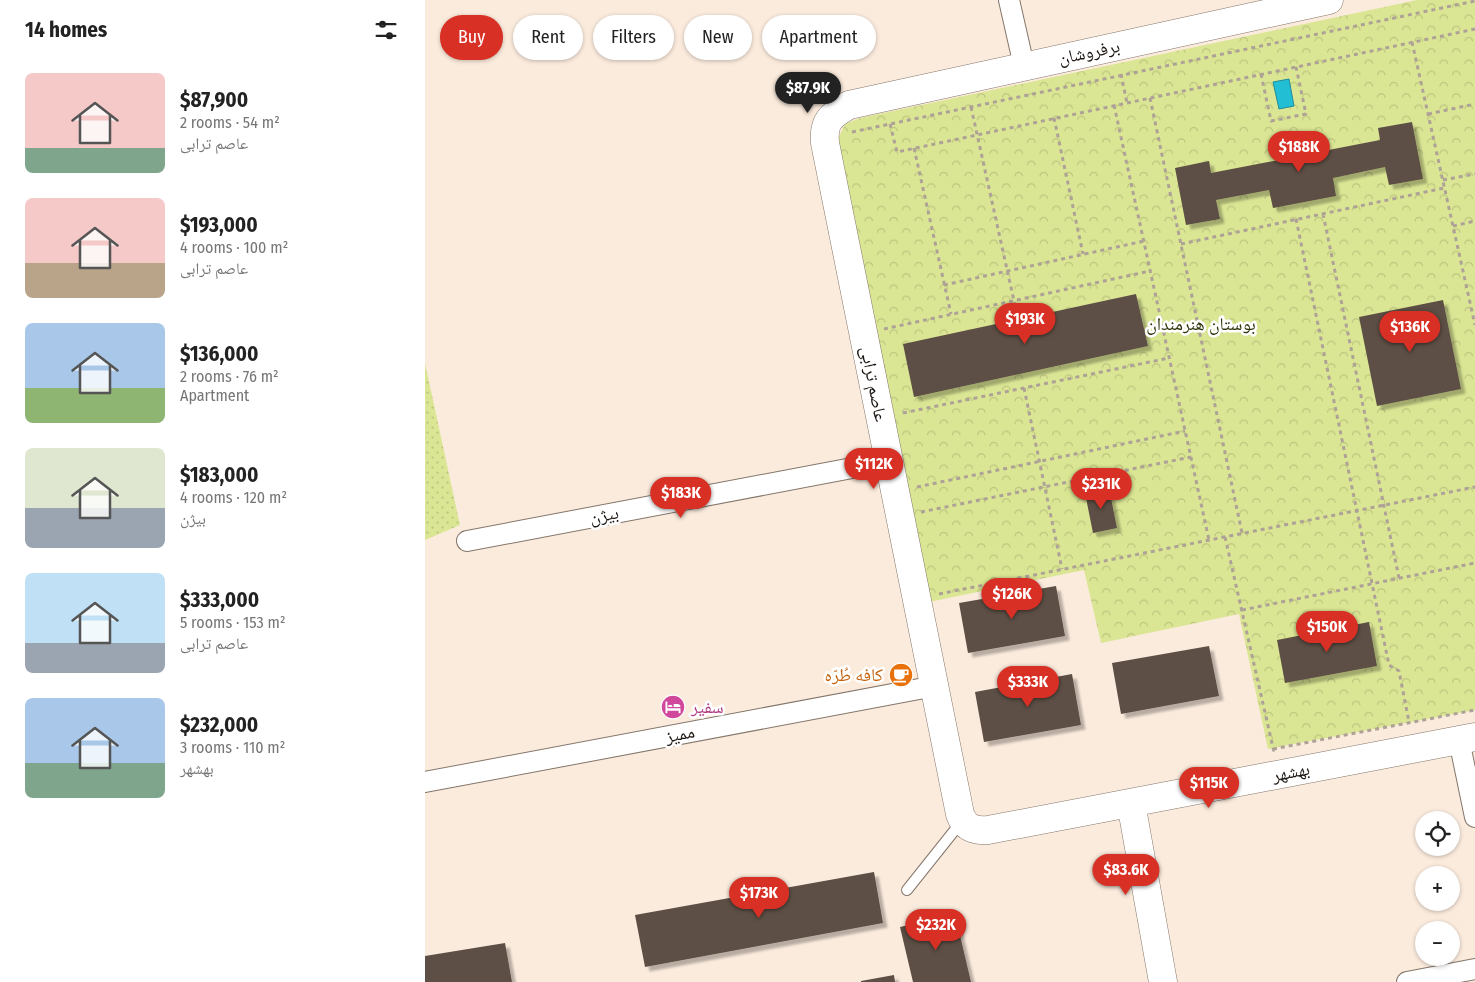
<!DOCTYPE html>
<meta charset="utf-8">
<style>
:root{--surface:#fff;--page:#f6f6f6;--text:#222;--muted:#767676;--accent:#d93025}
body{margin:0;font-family:"Fira Sans Condensed","Noto Naskh Arabic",sans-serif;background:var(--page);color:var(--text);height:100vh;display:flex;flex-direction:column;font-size:19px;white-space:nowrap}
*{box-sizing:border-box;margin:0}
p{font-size:16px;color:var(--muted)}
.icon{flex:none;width:28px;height:28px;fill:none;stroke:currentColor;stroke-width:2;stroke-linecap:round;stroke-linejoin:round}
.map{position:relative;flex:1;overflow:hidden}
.panel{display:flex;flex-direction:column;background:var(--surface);width:425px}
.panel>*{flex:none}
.banner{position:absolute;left:15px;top:15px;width:475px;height:45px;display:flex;gap:10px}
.tools{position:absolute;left:990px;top:811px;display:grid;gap:10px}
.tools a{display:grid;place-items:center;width:45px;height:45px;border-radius:50%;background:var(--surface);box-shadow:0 1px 4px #0004;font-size:25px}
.price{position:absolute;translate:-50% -42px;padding:0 11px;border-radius:18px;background:var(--accent);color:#fff;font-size:16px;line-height:32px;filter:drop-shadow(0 1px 2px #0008)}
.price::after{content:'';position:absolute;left:50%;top:30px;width:15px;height:11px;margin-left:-8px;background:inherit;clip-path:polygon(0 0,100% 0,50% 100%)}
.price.on{background:#222;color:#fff}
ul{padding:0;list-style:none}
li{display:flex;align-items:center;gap:15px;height:125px;padding:0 25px}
li span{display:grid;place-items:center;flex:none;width:140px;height:100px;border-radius:8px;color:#555}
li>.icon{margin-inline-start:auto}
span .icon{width:60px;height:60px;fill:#fffc;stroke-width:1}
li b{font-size:21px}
h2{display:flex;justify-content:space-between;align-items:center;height:60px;padding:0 25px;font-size:21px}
.tag{padding:0 18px;border-radius:22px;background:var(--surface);box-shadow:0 1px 4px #0004;font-size:18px;line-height:45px}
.tag.on{background:var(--accent);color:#fff}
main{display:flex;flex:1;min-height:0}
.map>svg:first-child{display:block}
</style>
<main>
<section class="panel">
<h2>14 homes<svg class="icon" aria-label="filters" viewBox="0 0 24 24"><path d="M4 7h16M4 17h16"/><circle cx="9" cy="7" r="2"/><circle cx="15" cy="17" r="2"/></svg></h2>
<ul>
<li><span style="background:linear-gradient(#f6c9c9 75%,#7fa58c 0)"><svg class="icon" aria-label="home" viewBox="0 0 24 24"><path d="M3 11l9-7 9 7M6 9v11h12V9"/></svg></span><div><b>$87,900</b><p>2 rooms · 54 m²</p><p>عاصم ترابی</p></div></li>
<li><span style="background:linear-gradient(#f6c9c9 65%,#b9a48a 0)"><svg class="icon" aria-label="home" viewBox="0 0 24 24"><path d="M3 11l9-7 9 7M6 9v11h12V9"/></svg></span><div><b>$193,000</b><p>4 rooms · 100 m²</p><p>عاصم ترابی</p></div></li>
<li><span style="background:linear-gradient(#a9c7e8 65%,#8fb573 0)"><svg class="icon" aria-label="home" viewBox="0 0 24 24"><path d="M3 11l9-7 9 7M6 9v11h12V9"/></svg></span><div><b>$136,000</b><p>2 rooms · 76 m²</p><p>Apartment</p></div></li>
<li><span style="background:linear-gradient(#dfe7d0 60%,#9aa5b1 0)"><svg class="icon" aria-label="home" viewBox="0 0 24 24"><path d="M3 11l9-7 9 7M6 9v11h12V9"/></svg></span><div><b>$183,000</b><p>4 rooms · 120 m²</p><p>بیژن</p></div></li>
<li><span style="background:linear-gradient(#bfe0f5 70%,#9aa5b1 0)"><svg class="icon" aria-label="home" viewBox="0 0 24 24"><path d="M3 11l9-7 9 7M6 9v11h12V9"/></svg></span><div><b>$333,000</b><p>5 rooms · 153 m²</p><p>عاصم ترابی</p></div></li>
<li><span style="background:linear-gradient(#a9c7e8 65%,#7fa58c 0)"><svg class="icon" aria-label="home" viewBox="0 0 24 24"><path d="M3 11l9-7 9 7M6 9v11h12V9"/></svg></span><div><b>$232,000</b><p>3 rooms · 110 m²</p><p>بهشهر</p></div></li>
</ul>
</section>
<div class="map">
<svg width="1050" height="982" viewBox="0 0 1050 982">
<defs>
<pattern id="grass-dots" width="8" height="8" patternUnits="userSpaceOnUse" patternTransform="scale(1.25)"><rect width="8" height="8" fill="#dbe694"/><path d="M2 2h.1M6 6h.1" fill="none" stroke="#bcc57f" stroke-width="1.8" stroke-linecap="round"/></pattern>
<pattern id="park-crowns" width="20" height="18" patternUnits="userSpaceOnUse" patternTransform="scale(1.25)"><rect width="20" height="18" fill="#dbe694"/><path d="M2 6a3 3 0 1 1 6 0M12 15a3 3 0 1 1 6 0" fill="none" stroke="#bcc57f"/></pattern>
<filter id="shadow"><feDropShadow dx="4.5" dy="4.5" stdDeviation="1" flood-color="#0004"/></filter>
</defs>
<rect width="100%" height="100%" fill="#fbebdd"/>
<path fill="url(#grass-dots)" d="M0 363 35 525 0 540Z"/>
<path fill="url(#park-crowns)" d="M992 0H1050V710L843 749 814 614 676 643 659 570 504 602 411 143 420 124 435 118Z"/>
<path fill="#22bed3" stroke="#208c99" d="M864 79 869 106 854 109 848 82Z"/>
<path fill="#5d4f44" filter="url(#shadow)" d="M987 122 998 179 964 185 960 167 908 178 911 196 848 208 844 190 791 200 795 219 761 225 750 168 784 161 786 173 854 160 851 148 885 142 888 153 955 140 953 128Z
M711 294 723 346 489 397 478 344Z
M1018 300 1036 389 952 406 934 317Z
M684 488 692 528 668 533 660 493Z
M631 586 640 636 543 653 534 603Z
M944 622 952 666 860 683 852 640Z
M784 646 794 696 696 714 687 663Z
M647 674 656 725 559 742 550 692Z
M449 872 458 923 220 967 210 915Z
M530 914 546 982H488L475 927Z
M80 943 87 982H0V956Z
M469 975 470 982H436V981Z"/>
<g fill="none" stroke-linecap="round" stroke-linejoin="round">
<g stroke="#84766a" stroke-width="12">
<path id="lane" d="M482 890 537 821"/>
</g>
<g stroke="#84766a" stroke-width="22">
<path id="street" d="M584 0 599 66
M42 541 464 461
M1034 740 1050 817
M0 782 510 686
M982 982 1050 969"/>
</g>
<g stroke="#84766a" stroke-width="29">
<path id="secondary" d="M904 0 424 105C406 115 398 121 400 143L535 814C540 828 549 831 563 830L1050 737
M706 803 738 982"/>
</g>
<path stroke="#aea297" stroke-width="3" stroke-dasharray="4 4" stroke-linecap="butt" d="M987 42 1050 325
M696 74 702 103
M836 74 846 121 881 114 871 67
M725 98 817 533
M689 105 784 540
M546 107 593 319
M1003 114 1050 104
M629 118 658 254
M465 124 472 152 1050 29
M427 132 1050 1
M489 148 526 314
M1018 180 1050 174
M898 214 974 578
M871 219 964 665 974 671 984 722
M1028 226 1050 221
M756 244 1019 188
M519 285 719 241
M459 329 725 271
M599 388 637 569
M478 413 744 358
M492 487 760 431
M496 512 766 457
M800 537 849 752
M514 594 1050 487
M817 610 1050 563
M848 749 1050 710"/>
<use href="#lane" stroke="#fff" stroke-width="10"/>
<use href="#street" stroke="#fff" stroke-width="20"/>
<use href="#secondary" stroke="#fff" stroke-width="28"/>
</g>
<defs>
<g id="cafe-disc" transform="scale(1.25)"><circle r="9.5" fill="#e8710a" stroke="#fff"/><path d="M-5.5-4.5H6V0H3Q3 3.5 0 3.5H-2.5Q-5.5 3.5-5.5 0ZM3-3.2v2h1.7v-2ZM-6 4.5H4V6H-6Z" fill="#fff"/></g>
<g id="hotel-disc" transform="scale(1.25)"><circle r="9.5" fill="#d1479c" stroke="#fff"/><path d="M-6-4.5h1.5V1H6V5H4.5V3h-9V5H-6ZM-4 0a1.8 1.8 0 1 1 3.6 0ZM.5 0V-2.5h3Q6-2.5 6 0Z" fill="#fff"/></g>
</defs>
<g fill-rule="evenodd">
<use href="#cafe-disc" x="476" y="675"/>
<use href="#hotel-disc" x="248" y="707"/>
</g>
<g text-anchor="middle" stroke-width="5" stroke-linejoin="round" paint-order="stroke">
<g font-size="18" fill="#1d1713" stroke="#fff">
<text transform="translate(664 52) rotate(-12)" y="6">برفروشان</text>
<text transform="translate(449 384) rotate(79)" y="6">عاصم ترابی</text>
<text transform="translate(179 515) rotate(-11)" y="6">بیژن</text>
<text transform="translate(255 734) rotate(-11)" y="6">ممیز</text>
<text transform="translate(866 772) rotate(-11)" y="6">بهشهر</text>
</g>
<g font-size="18" fill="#2f330a" stroke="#fff">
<text x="776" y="330">بوستان هنرمندان</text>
</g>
<g font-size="18" fill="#c56008" stroke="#fff" text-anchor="end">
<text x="458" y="681">کافه طُرّه</text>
</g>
<g font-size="18" fill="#b23c85" stroke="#fff" text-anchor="start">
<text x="266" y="713">سفیر</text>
</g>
</g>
</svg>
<div class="tools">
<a><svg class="icon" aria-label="locate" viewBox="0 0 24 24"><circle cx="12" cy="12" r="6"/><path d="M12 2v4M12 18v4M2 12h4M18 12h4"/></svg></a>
<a>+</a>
<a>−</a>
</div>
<b class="price on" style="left:383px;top:114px">$87.9K</b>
<b class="price" style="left:874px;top:173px">$188K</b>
<b class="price" style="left:600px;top:345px">$193K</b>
<b class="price" style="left:985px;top:353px">$136K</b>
<b class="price" style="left:449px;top:490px">$112K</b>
<b class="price" style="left:676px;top:510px">$231K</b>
<b class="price" style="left:256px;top:519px">$183K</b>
<b class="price" style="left:587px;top:620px">$126K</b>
<b class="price" style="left:902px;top:653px">$150K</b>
<b class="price" style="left:603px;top:708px">$333K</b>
<b class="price" style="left:784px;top:809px">$115K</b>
<b class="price" style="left:701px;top:896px">$83.6K</b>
<b class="price" style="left:334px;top:919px">$173K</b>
<b class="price" style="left:511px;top:951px">$232K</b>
<div class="banner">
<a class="tag on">Buy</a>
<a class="tag">Rent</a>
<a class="tag">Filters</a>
<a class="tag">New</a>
<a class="tag">Apartment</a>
</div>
</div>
</main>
